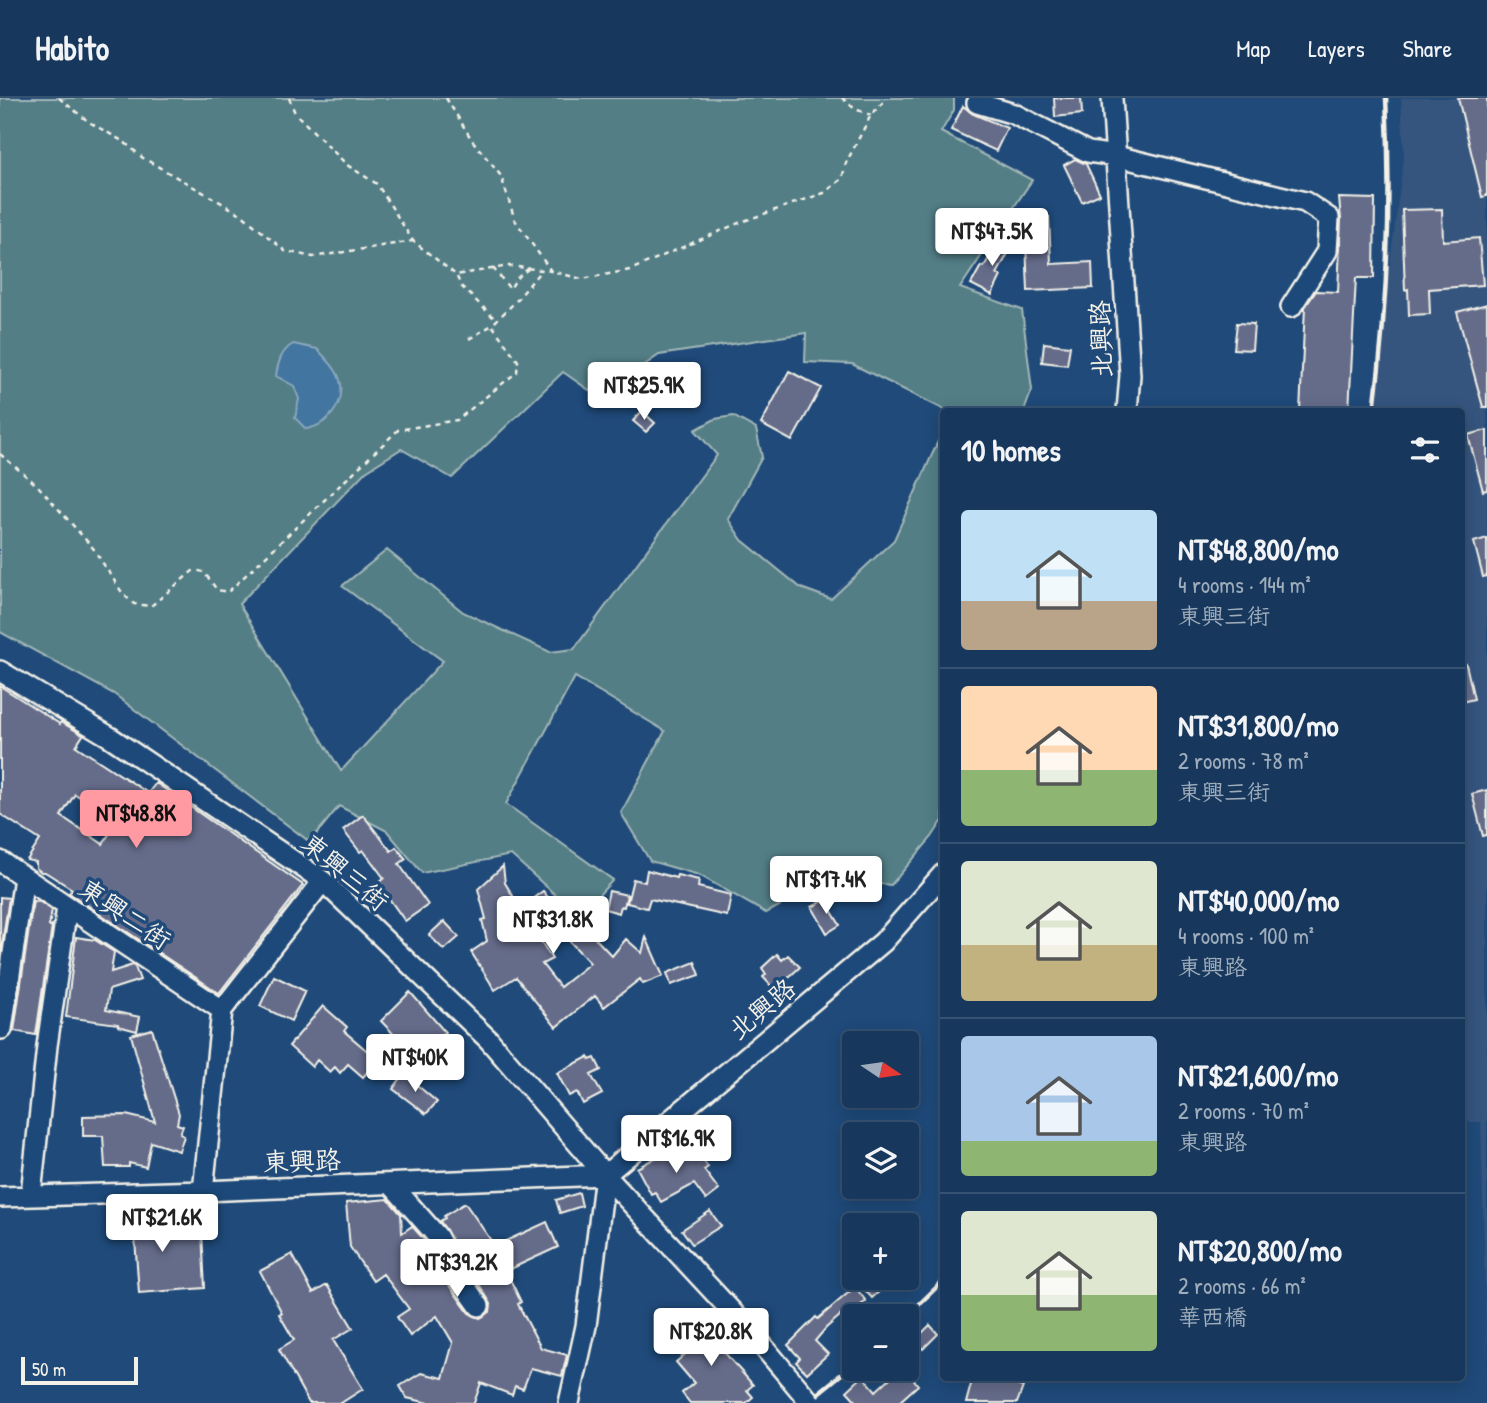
<!DOCTYPE html>
<meta charset="utf-8">
<style>
:root{--surface:#17385c;--page:#244365;--text:#f1f3f6;--muted:#9eacbb;--line:#365272;--accent:#ff9aa2}
body{margin:0;font-family:"Patrick Hand","LXGW WenKai TC",sans-serif;background:var(--page);color:var(--text);height:100vh;display:flex;flex-direction:column;font-size:26px;white-space:nowrap}
*{box-sizing:border-box;margin:0}
p{font-size:23px;color:var(--muted)}
.icon{flex:none;width:38px;height:38px;fill:none;stroke:currentColor;stroke-width:2;stroke-linecap:round;stroke-linejoin:round}
.map{position:relative;flex:1;overflow:hidden}
.panel{position:absolute;left:940px;top:310px;width:525px;height:973px;display:flex;flex-direction:column;background:var(--surface);border-radius:7px;box-shadow:0 4px 18px #0003,0 0 0 2px var(--line)}
.panel>*{flex:none}
.needle{width:46px;rotate:103deg}
.controls{position:absolute;left:842px;top:933px;display:grid;gap:14px}
.controls a{display:grid;place-items:center;width:77px;height:77px;border-radius:7px;background:var(--surface);box-shadow:0 4px 18px #0003,0 0 0 2px var(--line);font-size:35px}
.scale{position:absolute;left:21px;bottom:18px;width:117px;box-sizing:border-box;padding-left:7px;border:4px solid #f4f1e8;border-top:0;font-size:19px;line-height:24px;white-space:nowrap;color:#f4f1e8;-webkit-text-stroke:5px #1f4a7a;paint-order:stroke}
.price{position:absolute;translate:-50% -60px;padding:0 16px;border-radius:7px;background:#fff;color:#222;font-size:23px;line-height:46px;filter:drop-shadow(0 2px 4px #0008)}
.price::after{content:'';position:absolute;left:50%;top:42px;width:21px;height:16px;margin-left:-10px;background:inherit;clip-path:polygon(0 0,100% 0,50% 100%)}
.price.current{background:var(--accent);color:#111}
ul{padding:0;list-style:none}
li{display:flex;align-items:center;gap:21px;height:175px;padding:0 21px}
li+li{border-top:2px solid var(--line)}
li span{display:grid;place-items:center;flex:none;width:196px;height:140px;border-radius:7px;color:#555}
li>.icon{margin-inline-start:auto}
span .icon{width:84px;height:84px;fill:#fffc;stroke-width:1}
li b{font-size:30px}
h2{display:flex;justify-content:space-between;align-items:center;height:84px;padding:0 21px;font-size:30px}
header{display:flex;align-items:center;gap:42px;box-sizing:border-box;height:98px;padding:0 35px;background:var(--surface);border-bottom:2px solid var(--line)}
header strong{font-size:33px}
nav{display:flex;gap:38px;margin-inline-start:auto;font-size:24px}
.map>svg:first-child{display:block}
</style>
<header>
<strong>Habito</strong>
<nav><a>Map</a><a>Layers</a><a>Share</a></nav>
</header>
<div class="map">
<svg width="1487" height="1305" viewBox="0 0 1487 1305">
<rect width="100%" height="100%" fill="#1f4a7a"/>
<filter id="ink" filterUnits="userSpaceOnUse"><feTurbulence type="fractalNoise" baseFrequency=".0143" numOctaves="2"/><feDisplacementMap in="SourceGraphic" scale="14" xChannelSelector="R" yChannelSelector="G"/><feConvolveMatrix kernelMatrix="1 2 1 2 8 2 1 2 1" color-interpolation-filters="sRGB"/></filter>
<g filter="url(#ink)">
<path fill="#34547f" d="M1401 0H1487V1266L1481 1024H1461V313H1371L1404 57Z"/>
<path fill="#537e86" stroke="#a4b8b7" stroke-width="2" d="M0 0H954V12L941 34 1032 82 960 190 1022 212 1032 292 1024 313H947L852 266 805 264 806 235 659 257 599 299 563 274 452 380 401 351 366 373 239 506 341 673 443 563 342 488 387 452 463 514 550 554 574 551 717 357 695 332 715 321 733 318 756 331 762 359 728 421 742 442 801 490 831 501 894 442 943 332V722L932 739 891 787 830 781 766 815 699 777 650 763 621 715 665 633 575 579 506 706 613 782 579 818 511 757 422 775 387 733 339 708 310 744 114 596 0 534Z"/>
<path fill="#42759f" stroke="#89a7bc" stroke-width="2" d="M293 246 317 251C324 258 334 268 338 277 349 301 330 327 306 331L295 320 299 301 294 288 276 278C278 265 281 253 293 246Z"/>
<path fill="#656c8a" stroke="#f4f1e8" stroke-width="2" fill-rule="evenodd" d="M1054 0H1081L1082 16 1055 19Z
M1458 0H1487V98L1482 99Z
M963 8 973 16 1007 30 996 53 951 32Z
M1075 61 1086 66 1100 96 1082 104 1064 67Z
M1339 100 1375 101 1374 180H1356L1349 313H1300L1305 209 1316 193 1338 194 1341 121Z
M1442 111 1443 143 1479 140 1483 187 1429 191 1430 216 1409 217 1408 191 1405 192 1402 112Z
M1049 119 1051 166 1092 164 1093 190 1028 193 1025 120Z
M1000 139 1013 146 997 176 1001 178 992 197 971 186 981 168 984 169Z
M1487 206V309H1483L1457 214Z
M1237 225 1254 226 1252 252 1234 251Z
M1044 245 1070 248 1067 267 1042 264Z
M789 273 821 290 792 343 761 326Z
M642 313 655 325 646 334 633 323Z
M1487 332V392L1483 393 1468 337Z
M1487 440V478L1483 479 1474 444Z
M1466 566 1474 601 1461 604V567Z
M0 588 60 626 61 624 83 637 76 648 148 695 156 685 303 787 219 895 69 795 72 791 45 774H41L36 770V764L27 762 40 742 0 716ZM75 696 117 723 103 746 61 718Z
M1487 692V737L1483 738 1472 696Z
M363 717 391 753 396 749 406 761 399 766 428 807 405 823 378 785 384 780 363 752 360 754 343 732Z
M503 768 505 785 552 861 542 866 560 889 590 865 531 802 543 793 558 812 561 811 569 827 576 820 612 858 626 841 642 855 646 839 663 878 643 886 640 881 604 909 595 898 556 929 516 879 495 892 471 854 487 843 482 822 486 821 478 791Z
M647 772 676 780 677 777 699 782 698 789 731 797 727 818 650 801 647 810 627 805 633 781 645 784Z
M609 793 627 797 624 809 621 808 619 815 605 811Z
M0 799 9 800 0 859Z
M825 802 840 827 827 835 812 809Z
M33 803 40 804 52 812 49 828H52L36 937 14 933Z
M444 823 459 839 444 852 429 837Z
M76 839 95 842 114 854 111 874 133 867 135 869 140 882 109 892 106 912 140 919 137 933 118 928V926L66 919Z
M777 856 782 862 788 857 800 869 775 892 763 879 766 876 762 870Z
M695 864 700 877 671 887 667 875Z
M274 878 305 893 291 923 260 908Z
M410 894 445 934 440 938 442 940 406 975 393 960 405 948 381 923Z
M323 908 347 929 344 933 378 962 363 979 348 966 340 975 335 969 330 974 317 962 312 969 289 948Z
M152 931 179 1016 177 1026 183 1028 180 1036 184 1038 179 1053 151 1044 146 1069 129 1065V1069H105L103 1038H83V1018L126 1017 155 1024 131 937Z
M588 959 590 962 595 960 601 972 591 977 602 996 583 1006 577 994 569 998 557 975Z
M404 976 437 1004 426 1016 393 991Z
M670 1048 678 1064 696 1052 708 1069 704 1072 719 1092 706 1102 694 1086 661 1104 655 1094 651 1096 637 1070 657 1059 656 1055Z
M579 1095 582 1108 560 1115 556 1102Z
M388 1101 401 1116 402 1135 412 1128 427 1145 448 1186 469 1215 480 1220 490 1214 491 1206 440 1123 445 1120 444 1118 465 1105 495 1148 547 1124 558 1149 506 1173 521 1204 518 1206 541 1250 567 1257 562 1278 531 1270 523 1291 515 1288 512 1297 481 1285 474 1305H429L407 1300 400 1288 421 1275 443 1280 453 1245 437 1218 410 1238 397 1219 409 1211 383 1176 373 1183 350 1149 346 1105Z
M150 1110V1138L202 1135 205 1190 139 1195 134 1128 108 1129V1111Z
M710 1113 721 1128 692 1146 682 1132Z
M292 1156 313 1195 327 1187 353 1230 333 1242 363 1291 341 1305H309L279 1251 294 1242 279 1216 282 1215 260 1173Z
M874 1182 882 1191 872 1200 864 1191Z
M855 1189 866 1203 852 1214 849 1210 826 1230 815 1243 828 1256 807 1275 796 1264 800 1260 788 1247 816 1219 818 1221Z
M699 1215 722 1242 717 1246 753 1287 747 1292 753 1299 746 1305H690L682 1295 694 1285 676 1264 691 1251 682 1241 690 1233 685 1227Z
M930 1227 938 1236 923 1251 915 1242Z
M901 1270H905L918 1287 898 1305H858L847 1293 863 1278 876 1293Z
M973 1279H985L995 1283 996 1279H1012L1010 1285 1023 1289 1017 1305H966Z"/>
<g fill="none" stroke-linecap="round" stroke-linejoin="round">
<g stroke="#f4f1e8" stroke-width="24">
<path id="minor" d="M1112 0 1130 277 1127 313
M977 5 1014 16 1088 54 1116 58 1305 104 1329 120 1327 153 1291 209
M0 573 110 639 323 783 489 942 605 1077 751 1234
M0 763 222 912
M2 931 24 779
M605 1077 883 844 943 776
M391 1086 437 1138 459 1180 479 1208
M203 1093 222 912 323 783
M31 1096 47 948 67 809
M0 1099 203 1093 605 1077
M569 1305 586 1228 605 1077"/>
</g>
<path stroke="#f4f1e8" stroke-width="2.5" stroke-dasharray="5 5" stroke-linecap="butt" d="M59 0 89 24 124 44 143 60 241 116 285 153 313 159 413 143
M289 0 295 15 347 67 377 86 413 143 456 177 509 168 551 173
M446 0 472 42 501 78 515 122 551 173 582 181 630 172 741 124 824 95 842 81 846 65 871 17 887 0
M842 0 855 11 871 17
M493 170 510 191 516 181 529 170
M457 179 461 188 496 222
M469 241 492 227
M0 356 38 388 93 450 123 496 134 506 151 508 194 472 204 474 217 492 228 494 398 332 457 322 517 274 518 263 492 227 517 202 542 171"/>
<use href="#minor" stroke="#1f4a7a" stroke-width="19"/>
<path stroke="#f4f1e8" stroke-width="4.5" d="M1374 313C1387 209 1392 105 1386 0
M906 1219 943 1183
M806 1305 854 1266"/>
<g stroke="#f4f1e8" stroke-width="24" stroke-linecap="butt">
<path id="minor-bridge" d="M751 1234 811 1305"/>
</g>
<use href="#minor-bridge" stroke="#1f4a7a" stroke-width="19"/>
</g>
</g>
<g text-anchor="middle" stroke-width="7" stroke-linejoin="round" paint-order="stroke">
<g font-size="26" fill="#f4f1e8" stroke="#1f4a7a">
<text transform="translate(1101 241) rotate(-92)" y="9">北興路</text>
<text transform="translate(345 774) rotate(40)" y="9">東興三街</text>
<text transform="translate(125 816) rotate(34)" y="9">東興二街</text>
<text transform="translate(762 911) rotate(-40)" y="9">北興路</text>
<text transform="translate(302 1063) rotate(-2)" y="9">東興路</text>
</g>
</g>
</svg>
<div class="controls">
<a><svg class="needle" viewBox="-14 -14 28 28"><path d="M0-13l5 13h-10z" fill="#e53935"/><path d="M0 13l5-13h-10z" fill="#9eacbb"/></svg></a>
<a><svg class="icon" aria-label="layers" viewBox="0 0 24 24"><path d="M12 4l9 5-9 5-9-5zM3 14l9 5 9-5"/></svg></a>
<a>+</a>
<a>−</a>
</div>
<div class="scale">50 m</div>
<b class="price" style="left:992px;top:170px">NT$47.5K</b>
<b class="price" style="left:644px;top:324px">NT$25.9K</b>
<b class="price current" style="left:136px;top:752px">NT$48.8K</b>
<b class="price" style="left:826px;top:818px">NT$17.4K</b>
<b class="price" style="left:553px;top:858px">NT$31.8K</b>
<b class="price" style="left:415px;top:996px">NT$40K</b>
<b class="price" style="left:676px;top:1077px">NT$16.9K</b>
<b class="price" style="left:162px;top:1156px">NT$21.6K</b>
<b class="price" style="left:457px;top:1201px">NT$39.2K</b>
<b class="price" style="left:711px;top:1270px">NT$20.8K</b>
<section class="panel">
<h2>10 homes<svg class="icon" aria-label="filters" viewBox="0 0 24 24"><path d="M4 7h16M4 17h16"/><circle cx="9" cy="7" r="2"/><circle cx="15" cy="17" r="2"/></svg></h2>
<ul>
<li><span style="background:linear-gradient(#bfe0f5 65%,#b9a48a 0)"><svg class="icon" aria-label="home" viewBox="0 0 24 24"><path d="M3 11l9-7 9 7M6 9v11h12V9"/></svg></span><div><b>NT$48,800/mo</b><p>4 rooms · 144 m²</p><p>東興三街</p></div></li>
<li><span style="background:linear-gradient(#ffd9b3 60%,#8fb573 0)"><svg class="icon" aria-label="home" viewBox="0 0 24 24"><path d="M3 11l9-7 9 7M6 9v11h12V9"/></svg></span><div><b>NT$31,800/mo</b><p>2 rooms · 78 m²</p><p>東興三街</p></div></li>
<li><span style="background:linear-gradient(#dfe7d0 60%,#c2b280 0)"><svg class="icon" aria-label="home" viewBox="0 0 24 24"><path d="M3 11l9-7 9 7M6 9v11h12V9"/></svg></span><div><b>NT$40,000/mo</b><p>4 rooms · 100 m²</p><p>東興路</p></div></li>
<li><span style="background:linear-gradient(#a9c7e8 75%,#8fb573 0)"><svg class="icon" aria-label="home" viewBox="0 0 24 24"><path d="M3 11l9-7 9 7M6 9v11h12V9"/></svg></span><div><b>NT$21,600/mo</b><p>2 rooms · 70 m²</p><p>東興路</p></div></li>
<li><span style="background:linear-gradient(#dfe7d0 60%,#8fb573 0)"><svg class="icon" aria-label="home" viewBox="0 0 24 24"><path d="M3 11l9-7 9 7M6 9v11h12V9"/></svg></span><div><b>NT$20,800/mo</b><p>2 rooms · 66 m²</p><p>華西橋</p></div></li>
</ul>
</section>
</div>
